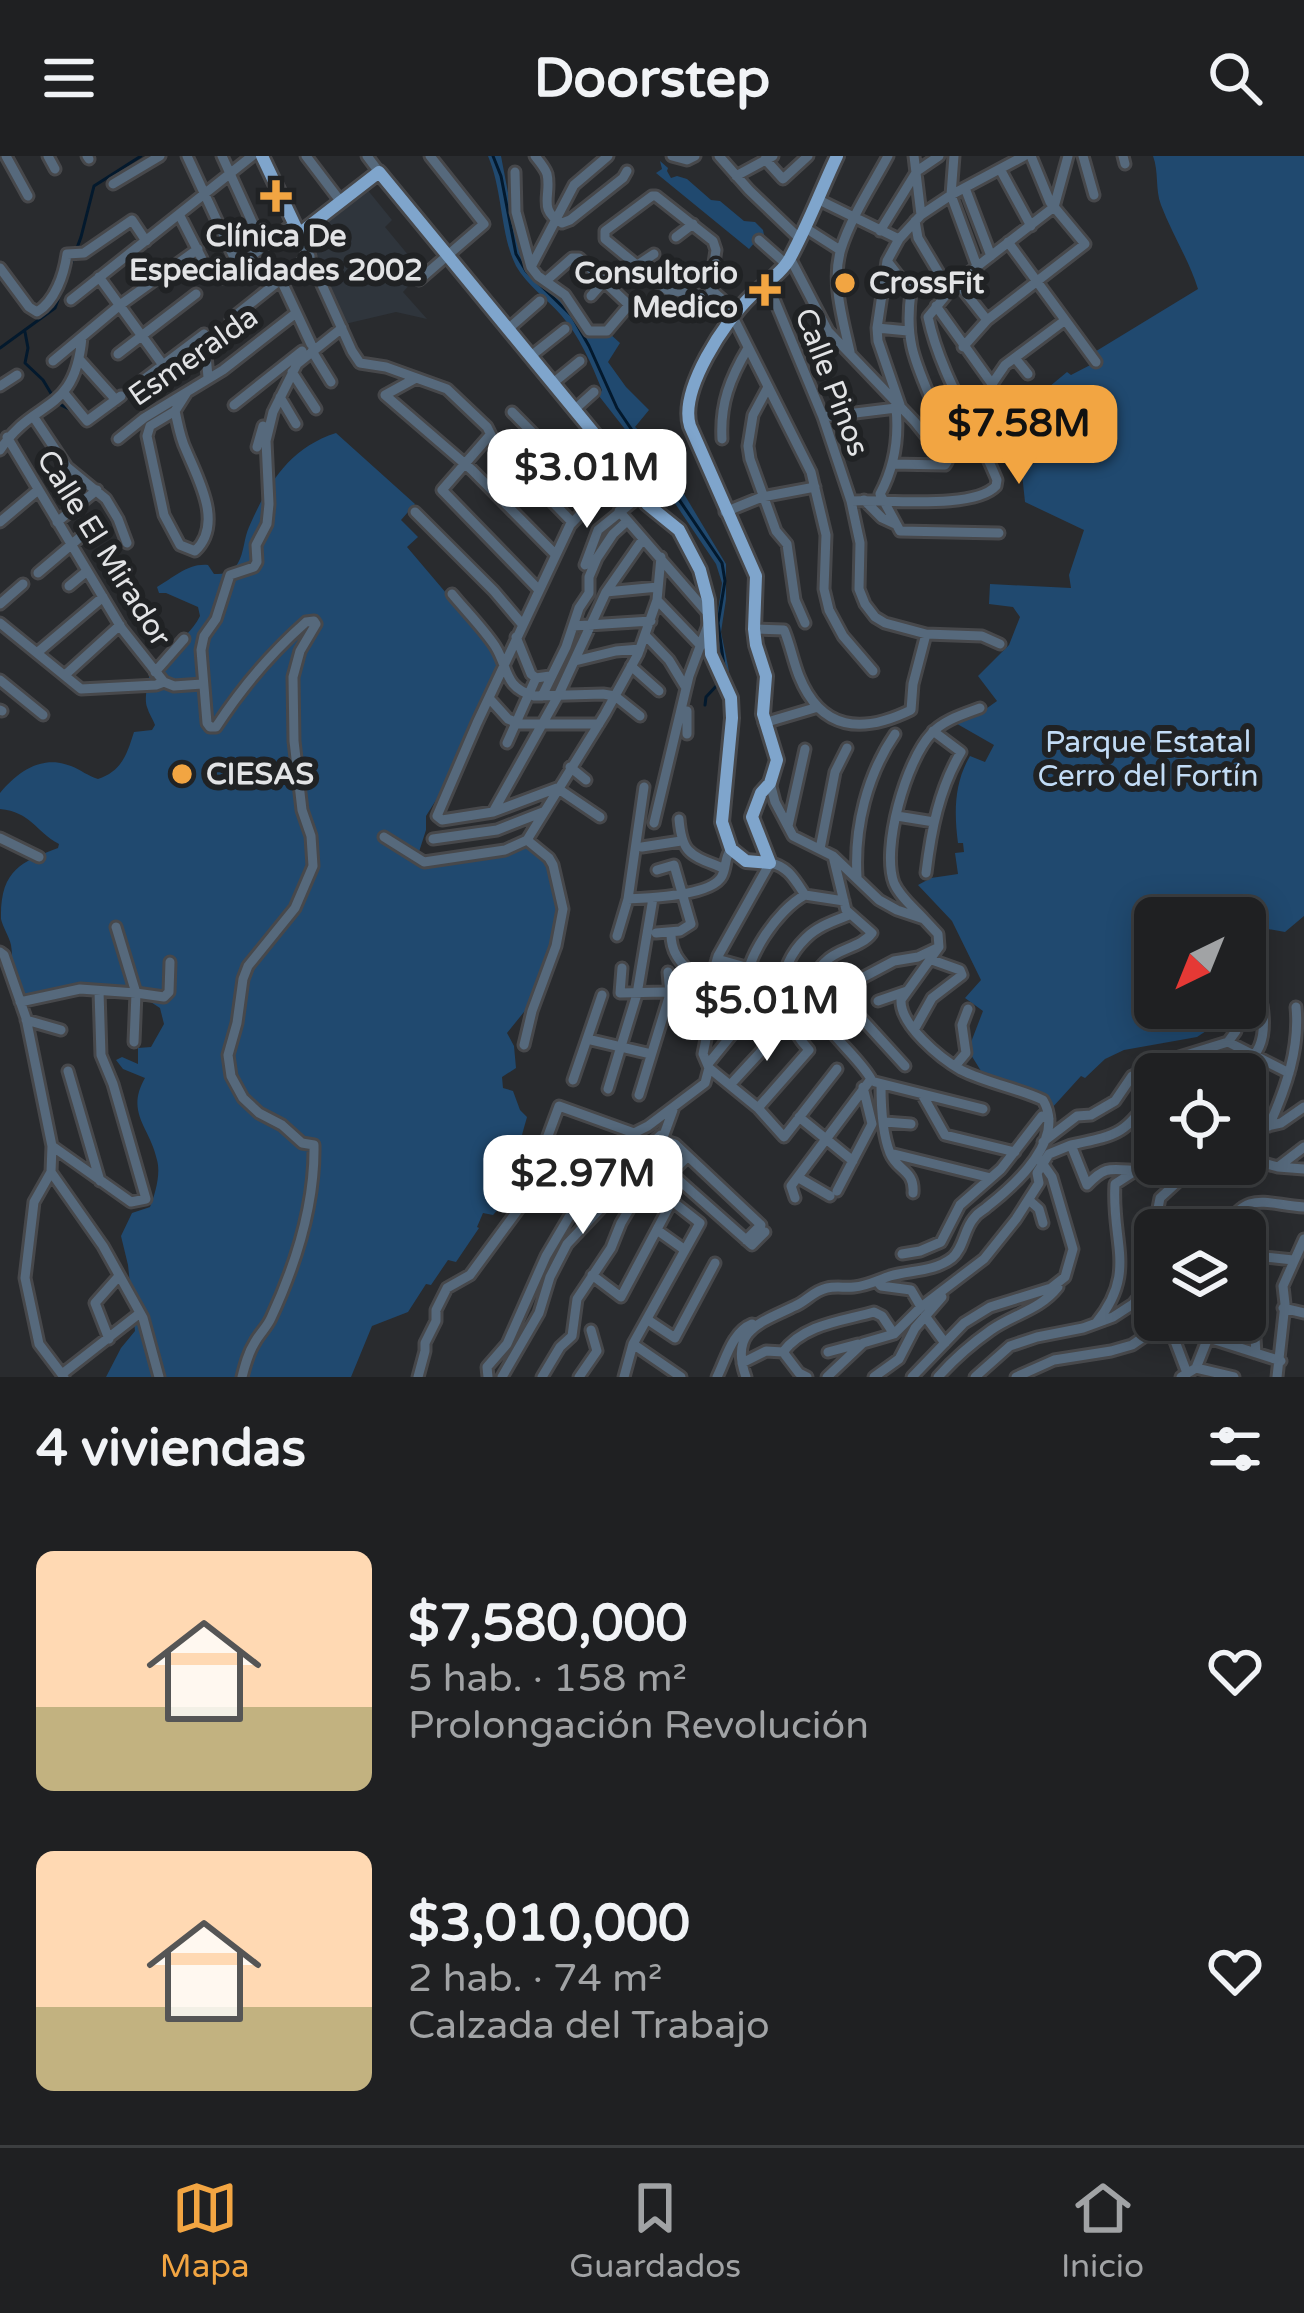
<!DOCTYPE html>
<html lang="es">
<meta charset="utf-8">
<style>
:root{--surface:#1f2022;--page:#27282a;--text:#f1f3f6;--muted:#a1a3a5;--line:#3c3e40;--accent:#f2a542}
body{margin:0;font-family:"Varela Round",sans-serif;background:var(--page);color:var(--text);height:100vh;display:flex;flex-direction:column;font-size:45px;white-space:nowrap}
*{box-sizing:border-box;margin:0}
p{font-size:39px;color:var(--muted)}
.icon{flex:none;width:66px;height:66px;fill:none;stroke:currentColor;stroke-width:2;stroke-linecap:round;stroke-linejoin:round}
.map{position:relative;height:1221px;overflow:hidden}
.sheet{display:flex;flex-direction:column;background:var(--surface);flex:1}
.sheet>*{flex:none}
.needle{width:78px;rotate:223deg}
.fabs{position:absolute;left:1134px;top:741px;display:grid;gap:24px}
.fabs a{display:grid;place-items:center;width:132px;height:132px;border-radius:18px;background:var(--surface);box-shadow:0 6px 30px #0003,0 0 0 3px var(--line);font-size:60px}
.price{position:absolute;translate:-50% -102px;padding:0 27px;border-radius:24px;background:#fff;color:#222;font-size:39px;line-height:78px;filter:drop-shadow(0 3px 6px #0008)}
.price::after{content:'';position:absolute;left:50%;top:72px;width:36px;height:27px;margin-left:-18px;background:inherit;clip-path:polygon(0 0,100% 0,50% 100%)}
.price.current{background:var(--accent);color:#111}
ul{padding:0;list-style:none}
li{display:flex;align-items:center;gap:36px;height:300px;padding:0 36px}
li span{display:grid;place-items:center;flex:none;width:336px;height:240px;border-radius:18px;color:#555}
li>.icon{margin-inline-start:auto}
span .icon{width:144px;height:144px;fill:#fffc;stroke-width:1}
li b{font-size:51px}
h2{display:flex;justify-content:space-between;align-items:center;height:144px;padding:0 36px;font-size:51px}
header{display:flex;justify-content:space-between;align-items:center;height:156px;padding:0 36px;background:var(--surface);font-size:54px;font-weight:700}
.dock{display:flex;justify-content:space-around;align-items:center;height:168px;border-top:3px solid var(--line);background:var(--surface);font-size:33px;color:var(--muted)}
.dock a{display:grid;justify-items:center;gap:6px}
.dock .current{color:var(--accent)}
.map>svg:first-child{display:block}
</style>
<header><svg class="icon" aria-label="menu" viewBox="0 0 24 24"><path d="M4 6h16M4 12h16M4 18h16"/></svg>Doorstep<svg class="icon" aria-label="search" viewBox="0 0 24 24"><circle cx="10" cy="10" r="6"/><path d="M15 15l6 6"/></svg></header>
<div class="map">
<svg width="1304" height="1221" viewBox="0 0 1304 1221">
<rect width="100%" height="100%" fill="#292b2e"/>
<path fill="#2f353c" d="M366 32 392 64 385 71 409 100 408 114 415 123 403 136 427 163 396 156 345 168 305 80Z"/>
<path fill="#20496f" d="M488 0H501L520 99 558 139 585 175 609 177 620 187 608 206 626 231 649 254 635 271 651 285 659 279 672 298 669 313 726 408V443L721 476 729 515 725 524 716 469 722 427 716 408 624 272 599 240 602 234C592 209 579 179 561 159 547 143 527 129 516 110 500 78 503 35 488 0Z
M1153 0H1304V760L1285 776 1268 773 1256 812 1245 834V762H1155V852H1241L1197 881 1124 894 1105 903 1085 922 1081 920 1051 953 1043 942 981 915 968 894 983 855 965 842 981 824 952 765 918 729 931 722 958 718 955 697 964 696 963 687H958C954 657 954 627 970 600L985 606 994 589 952 565 983 555 997 545 978 520 1009 489 1020 461 1013 451 989 448 990 428 1071 432 1069 419 1084 374 1025 346 1021 308 1029 305 1039 229 1049 231 1067 216 1071 219 1098 205 1093 197 1198 133C1189 104 1172 78 1161 49 1155 33 1159 16 1153 0Z
M660 5 668 12 667 15 671 22 677 20 687 23 711 44 720 45 744 65 755 66 763 74 765 84 756 85 749 93 656 17 662 13Z
M336 277 415 348 401 364 418 381 407 391 491 490 497 505 495 518 443 633 426 660V674L418 699C452 700 489 694 521 684L550 709 559 753 545 814 528 851 507 877 514 890 516 912 502 921 503 932 513 935 520 954 527 961C525 969 520 983 521 990 523 1005 537 1005 517 1022L501 1023 489 1041 499 1045 500 1051 493 1059 483 1057 477 1071 479 1072 456 1106 448 1104 431 1129 426 1128 408 1156 372 1170 351 1221H106L121 1192 135 1175 128 1109 121 1080 132 1057 150 1051C155 1038 161 1018 157 1004 150 971 125 957 145 922L123 913 116 904 122 901 138 908V892L151 891 164 868 160 852 143 841 73 836 25 841 12 837C9 821 14 805 11 789 9 780 3 772 1 763 0 714 21 706 58 692L59 688C35 675 31 656 0 653V637C17 616 42 598 71 610 81 614 88 620 98 623 122 615 127 598 134 576L152 574 155 569C153 563 149 558 147 551 145 546 146 537 147 531 152 492 185 491 200 460L198 451 166 437H159L157 431C173 422 188 407 208 409L214 418C225 418 232 417 238 407 244 397 244 382 249 371 268 328 289 292 336 277Z"/>
<g fill="none" stroke-linecap="round" stroke-linejoin="round">
<path stroke="#03192d" stroke-width="3" d="M493 0 501 20 516 98 526 115 572 160 589 190 617 252 722 407 725 425 718 467 725 517
M25 176 28 192 25 207 43 224 52 239
M0 192 55 152 81 81 94 30 141 0
M57 247 71 254
M705 549 706 541 720 526"/>
<g stroke="#47484b" stroke-width="15">
<path id="minor" d="M6 0 28 40
M48 0 55 13
M87 0 89 3
M187 0 238 110
M222 0 263 90
M306 0 341 46
M367 0 379 16
M535 0C539 5 545 12 547 18 552 39 537 54 562 67L570 64 623 22 627 15
M672 0 687 4 695 0
M719 0 749 34 799 82
M914 0 921 59
M954 0 951 39 977 110
M1083 0 1094 39
M1123 0 1125 8
M765 3 783 23 808 0
M1000 13 1031 70
M515 16 516 56 531 111
M736 20 773 0
M113 28 160 0
M965 32 991 100
M817 43 899 83
M1054 51 1068 0
M180 60 202 103
M915 65 918 82 949 134
M804 71 840 94
M880 75 917 15 939 0
M299 78 352 195 360 207 386 211 447 233 487 271 495 287 572 366
M676 81 693 68
M759 84 786 108
M1008 86 1096 206
M790 102 828 175 915 266 947 306 945 309 892 308
M887 105 911 136C904 187 916 207 935 253
M636 110 654 98
M0 112 29 151 37 156C55 145 64 119 67 98L84 97 132 64 146 85
M99 121 163 209
M223 122 294 67
M281 124 311 188
M419 124 484 68 430 0
M546 125 572 102H579L629 149 607 175H589L565 139 538 120 531 111 574 29 608 0
M767 126 823 261 851 345 860 387 859 433 865 448 875 461 885 467 926 478 982 480 1000 488
M957 126 987 164
M591 140 605 124
M71 144 252 0
M936 150 992 228 1019 299
M733 161 811 316 826 379 824 433 829 454 843 480 873 515
M231 163 310 100
M731 163 703 139 667 134 605 83V75L652 40H656L713 85 716 94 710 133 737 156
M877 172 908 175
M508 173 540 145
M204 178 208 221
M963 191 987 164 1085 88 1050 46 1031 0
M312 195 331 226
M850 196C843 164 831 125 841 93 851 61 872 30 888 0
M118 198 196 138
M531 200 565 173
M1015 202 1028 218
M80 204 116 244
M53 205 120 149 198 93
M292 216 316 253
M416 222 385 239 472 314 555 398
M553 227 580 205
M992 228 1005 209 1064 165
M0 230 17 219
M135 230 204 178
M768 231 753 259 748 290 750 303 776 375 787 388 795 444 805 467
M64 237 87 265 121 240
M280 241 296 268
M234 249 302 195
M900 249 878 185 877 172 887 105 899 83 921 59 951 39 1024 0
M896 252C899 282 894 312 880 338L900 375 999 377
M574 254 594 236
M175 255C178 268 180 282 186 294 198 323 224 368 195 395L180 389 164 359 147 280 150 270 175 255 187 236
M512 256 595 340
M33 260 67 311 106 343 118 363 127 387
M823 261 896 252 900 249
M490 279 442 334 538 433
M7 281 122 473 164 526
M118 283 144 262 223 214 296 157
M722 283C720 248 730 222 748 192
M257 291 263 270
M0 294C34 241 75 260 82 181
M864 344 882 362 895 368
M851 345C885 343 974 354 996 330L997 324C975 270 940 218 928 161L957 126 1054 51
M619 355 706 455
M415 356 494 435 522 468
M725 356 762 341 815 331
M0 366 38 334
M57 366 97 334
M585 409 598 374 640 340
M38 417 85 377
M69 430 87 415
M606 436 658 431
M452 438C466 455 483 472 495 490 509 512 503 531 534 540L603 538 615 540 640 560
M657 444 701 490
M0 448 23 428
M0 467 81 533 156 529 164 526 174 530 202 528
M573 470 651 465
M754 473 784 474C790 488 793 505 799 520 821 575 862 578 911 554L913 528 926 478
M646 480 669 504 686 532
M516 481 531 518 536 522 550 520
M38 496 103 441
M575 505 616 495 640 493
M631 510 659 535
M155 516 184 483
M65 519 120 469
M0 524 43 559
M542 540 566 491 579 452 589 437V421L597 402 613 378 626 366
M489 542 508 563 520 568H599
M0 554 2 555
M687 555V578
M764 567 818 551
M507 587 536 522
M570 611 586 624
M770 627 775 646 793 680 833 700 879 744 897 754 924 763 938 778 939 791
M493 656 558 540 606 436 643 383
M897 660 934 666
M600 661 557 632 493 656 442 664 437 660 477 567 570 369 619 318
M679 663C682 699 691 699 723 712
M654 667 689 520 708 469
M788 670 805 593
M384 681 424 706 505 694 527 684 605 558 638 498 657 444 661 401
M0 682 39 701
M433 683 497 674 543 656
M642 691 681 685
M820 693 835 616 847 592
M833 700 846 754 872 777C861 792 838 792 825 806 783 848 852 889 871 923
M926 717C931 675 939 633 961 596L933 575
M857 721C854 671 867 619 895 578
M628 743C648 742 712 740 722 720 727 710 724 703 731 693
M924 763C914 752 900 741 894 727 881 692 906 605 931 578 943 564 964 558 980 552
M116 771 136 837 134 886
M656 777 680 775 691 768 674 709 657 714
M671 778C671 804 689 812 703 832L702 849
M617 780 628 743 644 631
M0 796 4 799 26 862 52 990 51 1016 34 1046 25 1122 39 1188 64 1221
M717 803 749 812
M622 812 620 837 664 836 712 853
M878 845 907 835
M20 846 80 833 136 837 164 841 169 836 170 806
M26 864 61 874
M914 874 932 842 962 819 960 814 932 804
M587 883 651 898
M1228 886 1289 917
M524 889 532 855 556 790 563 753 553 709 549 702 527 684
M708 908 751 855C750 849 747 843 746 836 742 805 778 753 805 739
M905 910 843 842 845 831 894 805 918 801 939 791
M955 910 966 897 962 869 968 853
M709 912 703 898 712 853 713 817 718 800 770 707C788 710 795 724 805 739L844 745
M709 912 758 952 784 981 837 913
M68 915 100 1025
M1229 918C1261 903 1267 882 1262 849
M573 924 602 839
M875 926 983 953
M731 928 766 890
M881 929C881 950 882 977 890 997 897 1015 915 1014 913 1037
M608 933 637 838 653 742
M639 939 670 838 668 816
M923 940 945 979 1015 996
M758 952 809 894C779 861 771 816 806 782 818 770 834 765 849 759
M799 961 853 1005
M885 966 911 968
M1269 970C1286 932 1300 892 1296 851
M1245 975 1281 967 1304 951
M662 984 675 988 761 1069 746 1084
M1043 986 1077 960 1091 959 1115 945 1132 920 1160 907 1228 886 1236 875
M1071 989C1123 978 1123 978 1155 936
M52 990 131 1046 146 1043 113 928 101 899 99 835
M890 997 991 1022
M687 1001 671 1017 752 1089 765 1076
M1245 1002 1278 1011 1304 1013
M1278 1011 1304 991
M51 1016 103 1090 143 1162 159 1221
M799 1022 830 1040
M837 1035 872 968 863 931
M795 1042 791 1030 871 923
M1029 1044 1039 1053 1043 1067
M657 1074 685 1094
M1223 1074C1248 1034 1263 1048 1304 1051
M902 1098 920 1095 941 1086 960 1049 1001 1013 1042 960 1049 963
M1246 1099 1293 1104
M592 1119 621 1141 672 1045
M877 1125 881 1130 911 1134 921 1151
M1245 1145 1254 1168 1256 1197
M1283 1152 1304 1157
M925 1160 945 1187
M648 1164 675 1182 715 1107
M1167 1164 1187 1217
M1096 1167C1138 1116 1111 1087 1115 1028L1155 1002
M1209 1182 1281 1205
M109 1183 95 1147 119 1120
M633 1188 681 1221
M783 1196C804 1168 842 1165 874 1156L882 1160 894 1178
M783 1196 799 1217 807 1221
M828 1196 858 1188
M742 1207 766 1195 783 1196
M1196 1212 1234 1221
M62 1218 140 1157
M242 1221C245 1209 248 1197 255 1186 260 1177 267 1171 271 1162 296 1108 315 1049 314 989L302 987 282 969 259 957 243 942 231 920 228 899 237 867 243 823 248 810 295 752 313 710 311 680 302 654 294 585 293 521 300 495 316 468 314 465 306 466C271 497 242 531 216 571H210L207 567 201 494 204 480 216 463 230 419 254 411 257 406 256 389 267 368 269 348 266 285 273 256 297 208 342 172
M418 1221 425 1195V1187L436 1165V1154L447 1132 470 1119 523 1047 559 950 634 977
M488 1221 487 1211 507 1188 546 1100 569 1061 585 1050 616 995 634 977 648 970 705 927 709 912
M502 1221 539 1157 550 1121 567 1088 601 1052 612 1028 629 1007 661 979
M542 1221 560 1191 572 1180 577 1143 611 1092 621 1067 649 1020 673 954
M579 1221 597 1195 591 1174
M624 1221 633 1188 700 1067 672 1045 648 1021
M717 1221C726 1203 732 1176 752 1168
M746 1221C729 1174 760 1167 795 1150 807 1145 813 1135 827 1132 836 1130 845 1132 854 1131 867 1130 878 1124 890 1120 910 1114 934 1116 952 1102 964 1092 964 1073 974 1062 978 1056 983 1055 988 1050 1016 1028 1066 983 1043 944 1017 932 987 927 961 914 940 902 900 869 901 844L939 791
M827 1221 863 1187 894 1178 921 1151 984 1103 1016 1063 1039 1027 1037 1017 1049 998 1071 989 1087 1029C1106 1009 1110 1013 1139 1015
M874 1221 899 1203 915 1172 942 1141
M912 1221 964 1167 990 1151 1051 1132 1065 1121 1073 1093 1052 1021 1040 1004
M938 1221C954 1203 971 1188 991 1174 1014 1158 1040 1154 1058 1131
M975 1221 1010 1190 1037 1181 1083 1172 1113 1161 1133 1148 1151 1125 1153 1078 1160 1042 1197 1008
M1016 1221 1054 1204 1111 1195 1132 1189 1167 1165
M1181 1221 1196 1212 1215 1164
M1277 1221 1285 1148 1283 1130 1304 1083"/>
</g>
<g stroke="#47484b" stroke-width="18">
<path id="major" d="M262 0 299 78 379 16 611 298 614 312
M615 307 620 308 630 319 629 324 647 348 679 374 700 414 708 444 711 498 731 542 732 562 722 666 731 693 746 705 770 707 752 661 761 637 770 627 777 604 763 558 766 520 756 489 754 473 756 420 690 270C679 234 725 165 751 140 764 128 782 117 790 102 808 69 821 34 837 0"/>
</g>
<use href="#minor" stroke="#56697c" stroke-width="9"/>
<use href="#major" stroke="#7fa5cc" stroke-width="12"/>
</g>
<g fill="#f2a542" stroke="#202224" stroke-width="4.5">
<path d="M270 22h12v12h12v12h-12v12h-12v-12h-12v-12h12z"/>
<circle cx="845" cy="127" r="12"/>
<path d="M759 116h12v12h12v12h-12v12h-12v-12h-12v-12h12z"/>
<circle cx="182" cy="618" r="12"/>
</g>
<g text-anchor="middle" stroke-width="12" stroke-linejoin="round" paint-order="stroke">
<g font-size="30" font-weight="bold" fill="#e2e3e5" stroke="#202224" text-anchor="start">
<text x="276" y="90" text-anchor="middle">Clínica De<tspan x="276" dy="34">Especialidades 2002</tspan></text>
<text x="738" y="127" text-anchor="end">Consultorio<tspan x="738" dy="34">Medico</tspan></text>
<text x="869" y="137">CrossFit</text>
<text x="206" y="628">CIESAS</text>
</g>
<g font-size="30" fill="#e2e3e5" stroke="#202224">
<text transform="translate(193 200) rotate(-35)" y="10">Esmeralda</text>
<text transform="translate(832 226) rotate(69)" y="10">Calle Pinos</text>
<text transform="translate(104 392) rotate(58)" y="10">Calle El Mirador</text>
</g>
<g font-size="30" fill="#c2dcf6" stroke="#202224">
<text x="1148" y="596">Parque Estatal<tspan x="1148" dy="34">Cerro del Fortín</tspan></text>
</g>
</g>
</svg>
<div class="fabs">
<a><svg class="needle" viewBox="-14 -14 28 28"><path d="M0-13l5 13h-10z" fill="#e53935"/><path d="M0 13l5-13h-10z" fill="#a1a3a5"/></svg></a>
<a><svg class="icon" aria-label="locate" viewBox="0 0 24 24"><circle cx="12" cy="12" r="6"/><path d="M12 2v4M12 18v4M2 12h4M18 12h4"/></svg></a>
<a><svg class="icon" aria-label="layers" viewBox="0 0 24 24"><path d="M12 4l9 5-9 5-9-5zM3 14l9 5 9-5"/></svg></a>
</div>
<b class="price current" style="left:1019px;top:331px">$7.58M</b>
<b class="price" style="left:587px;top:375px">$3.01M</b>
<b class="price" style="left:767px;top:908px">$5.01M</b>
<b class="price" style="left:583px;top:1081px">$2.97M</b>
</div>
<section class="sheet">
<h2>4 viviendas<svg class="icon" aria-label="filters" viewBox="0 0 24 24"><path d="M4 7h16M4 17h16"/><circle cx="9" cy="7" r="2"/><circle cx="15" cy="17" r="2"/></svg></h2>
<ul>
<li><span style="background:linear-gradient(#ffd9b3 65%,#c2b280 0)"><svg class="icon" aria-label="home" viewBox="0 0 24 24"><path d="M3 11l9-7 9 7M6 9v11h12V9"/></svg></span><div><b>$7,580,000</b><p>5 hab. · 158 m²</p><p>Prolongación Revolución</p></div><svg class="icon" aria-label="heart" viewBox="0 0 24 24"><path d="M12 20l-8-8c-3-5 5-10 8-4 3-6 11-1 8 4z"/></svg></li>
<li><span style="background:linear-gradient(#ffd9b3 65%,#c2b280 0)"><svg class="icon" aria-label="home" viewBox="0 0 24 24"><path d="M3 11l9-7 9 7M6 9v11h12V9"/></svg></span><div><b>$3,010,000</b><p>2 hab. · 74 m²</p><p>Calzada del Trabajo</p></div><svg class="icon" aria-label="heart" viewBox="0 0 24 24"><path d="M12 20l-8-8c-3-5 5-10 8-4 3-6 11-1 8 4z"/></svg></li>
</ul>
</section>
<nav class="dock">
<a class="current"><svg class="icon" aria-label="map" viewBox="0 0 24 24"><path d="M3 6l6-2 6 2 6-2v14l-6 2-6-2-6 2zM9 4v14M15 6v14"/></svg>Mapa</a>
<a><svg class="icon" aria-label="saved" viewBox="0 0 24 24"><path d="M7 4h10v16l-5-4-5 4z"/></svg>Guardados</a>
<a><svg class="icon" aria-label="home" viewBox="0 0 24 24"><path d="M3 11l9-7 9 7M6 9v11h12V9"/></svg>Inicio</a>
</nav>
